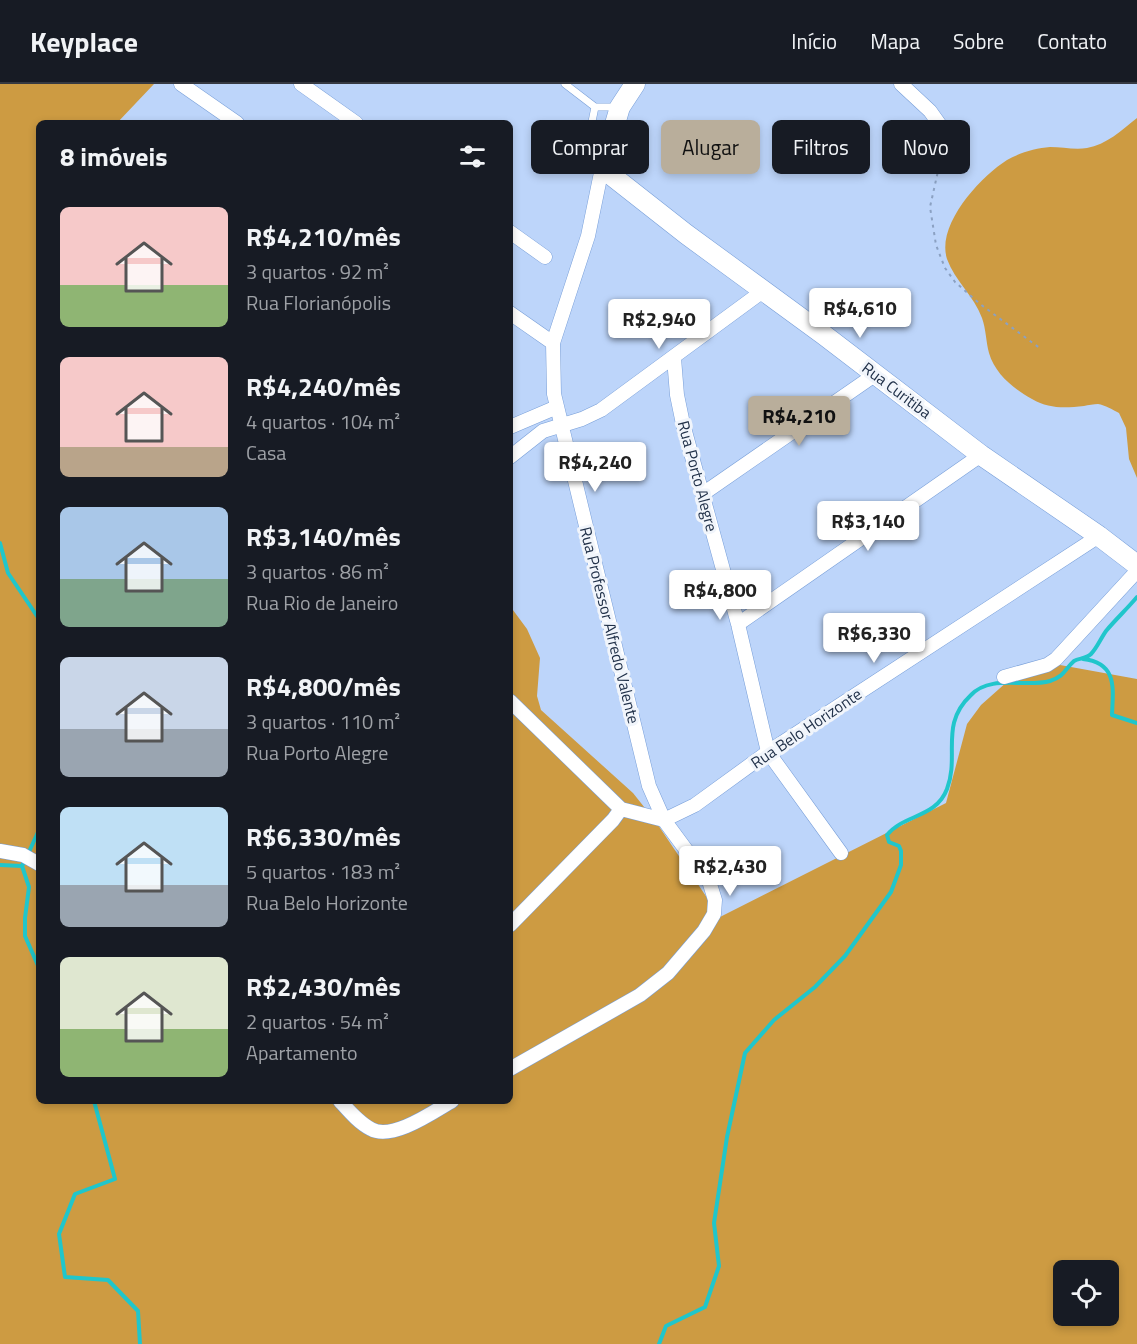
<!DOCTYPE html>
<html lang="pt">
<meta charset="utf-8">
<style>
:root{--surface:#171b24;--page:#242831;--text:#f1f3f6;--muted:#9ea1a6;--line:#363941;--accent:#b9ae9b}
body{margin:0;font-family:"Titillium Web",sans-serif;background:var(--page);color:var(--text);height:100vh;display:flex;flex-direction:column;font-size:22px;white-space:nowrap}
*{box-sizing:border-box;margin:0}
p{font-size:20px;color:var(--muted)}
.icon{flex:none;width:33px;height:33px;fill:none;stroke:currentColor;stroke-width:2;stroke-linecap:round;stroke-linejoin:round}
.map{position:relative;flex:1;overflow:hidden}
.sheet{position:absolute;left:36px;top:36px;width:477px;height:984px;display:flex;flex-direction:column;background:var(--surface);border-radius:9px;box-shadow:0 3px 9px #0003}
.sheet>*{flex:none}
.guide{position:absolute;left:531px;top:36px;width:516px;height:54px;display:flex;gap:12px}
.fabs{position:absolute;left:1053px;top:1176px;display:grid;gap:12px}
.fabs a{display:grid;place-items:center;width:66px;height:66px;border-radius:9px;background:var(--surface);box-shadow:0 3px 9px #0003;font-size:30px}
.price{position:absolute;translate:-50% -51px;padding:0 14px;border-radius:6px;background:#fff;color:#222;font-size:20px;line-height:39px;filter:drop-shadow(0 2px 3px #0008)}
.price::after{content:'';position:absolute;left:50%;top:36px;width:18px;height:14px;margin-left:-9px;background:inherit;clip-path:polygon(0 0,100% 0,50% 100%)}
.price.active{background:var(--accent);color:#111}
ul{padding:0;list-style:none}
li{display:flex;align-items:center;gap:18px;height:150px;padding:0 24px}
li span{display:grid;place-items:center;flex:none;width:168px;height:120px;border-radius:9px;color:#555}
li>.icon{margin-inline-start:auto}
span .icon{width:72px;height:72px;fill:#fffc;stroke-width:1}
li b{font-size:26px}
h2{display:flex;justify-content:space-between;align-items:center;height:72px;padding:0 24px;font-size:26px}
.pill{padding:0 21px;border-radius:9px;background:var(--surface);box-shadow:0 3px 9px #0003;font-size:21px;line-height:54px}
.pill.active{background:var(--accent);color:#111}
header{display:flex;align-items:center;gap:36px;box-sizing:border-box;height:84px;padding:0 30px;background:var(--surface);border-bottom:2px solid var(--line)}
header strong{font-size:28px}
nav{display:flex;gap:33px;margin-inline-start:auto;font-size:21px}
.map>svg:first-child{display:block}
</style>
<header>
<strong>Keyplace</strong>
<nav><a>Início</a><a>Mapa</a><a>Sobre</a><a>Contato</a></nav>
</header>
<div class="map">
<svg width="1137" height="1260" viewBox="0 0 1137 1260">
<rect width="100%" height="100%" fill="#bdd5fa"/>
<path fill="#cd9b42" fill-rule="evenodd" d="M0 0H154L117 39H39V1017H510V522L527 545 540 574 537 612 541 626 633 709 656 738 720 833 946 719 967 640 981 621 1008 597 1042 581H1060L1137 595V1260H0ZM1064 1186H1108V1232H1064Z
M1137 34V394L1129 375 1126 344 1119 329C1113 326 1105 321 1098 320 1094 320 1088 321 1084 322 1065 324 1049 325 1032 315 1014 305 995 290 989 269 986 258 986 245 982 234 974 212 955 197 947 175 936 141 980 93 1007 76 1019 69 1036 64 1050 63 1062 63 1075 66 1087 64 1106 61 1122 46 1137 34Z"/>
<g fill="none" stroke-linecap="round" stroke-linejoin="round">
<path stroke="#20c6cb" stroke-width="4" d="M0 459 8 489 39 535
M1083 575C1118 579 1113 605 1112 631L1137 639
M28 770 39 746
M25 776 22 782 29 803 25 834V852L39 884
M0 781 22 782
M94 1017 115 1095 75 1110 59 1150 65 1193 108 1196 138 1227 140 1260
M659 1260 666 1242 705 1223 719 1182 714 1139 727 1053 745 969 774 936 815 903 845 872 891 808 901 781V767L899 762 889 758 887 751C904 730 936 734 947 705 960 671 939 641 971 611 991 590 1025 604 1050 597 1065 592 1065 585 1074 577 1079 574 1086 575 1091 570 1097 564 1101 554 1106 547 1116 535 1127 525 1137 513"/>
<g stroke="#779ed8" stroke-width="8">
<path id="lane" d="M565 0 595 23H618
M595 23 588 57 604 71"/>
</g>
<g stroke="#779ed8" stroke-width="15">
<path id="street" d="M181 0 237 39
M301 0 356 39
M901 0 930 27 945 48
M510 148 545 173
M510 229 553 259
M674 274 677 311 683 340 738 540 768 668 841 769
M510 343 557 323
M510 373 543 347 582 335 601 326 763 207
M704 409 876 290
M738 540 981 371
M1004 593 1047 581 1056 575 1137 487
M510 617 621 725
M664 736 695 721 768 668 1099 452
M0 767 23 771 39 780
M510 841 613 736 621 725 664 736
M510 985 640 911 668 889 704 847 714 830 715 816 709 797 664 736 649 702 554 310 553 259 588 152 602 84
M340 1017C349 1027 359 1039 371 1045 392 1057 433 1028 452 1017"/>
</g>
<g stroke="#779ed8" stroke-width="21">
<path id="secondary" d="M635 0 620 23 602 84 686 150 824 251 981 371 1099 452 1137 481"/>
</g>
<path stroke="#8ba1c2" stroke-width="2" stroke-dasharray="3 4.5" stroke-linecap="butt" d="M944 60 930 123 936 161 945 184 955 198 980 220 1041 265"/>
<use href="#lane" stroke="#fff" stroke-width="7"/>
<use href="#street" stroke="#fff" stroke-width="14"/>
<use href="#secondary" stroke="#fff" stroke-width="20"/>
</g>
<g text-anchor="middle" stroke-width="6" stroke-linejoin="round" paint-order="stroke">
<g font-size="16" fill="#213149" stroke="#f1f5fb">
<text transform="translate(897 306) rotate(37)" y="6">Rua Curitiba</text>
<text transform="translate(698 392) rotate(75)" y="6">Rua Porto Alegre</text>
<text transform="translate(610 541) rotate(76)" y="6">Rua Professor Alfredo Valente</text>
<text transform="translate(806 644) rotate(-34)" y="6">Rua Belo Horizonte</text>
</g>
</g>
</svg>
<div class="fabs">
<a><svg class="icon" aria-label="locate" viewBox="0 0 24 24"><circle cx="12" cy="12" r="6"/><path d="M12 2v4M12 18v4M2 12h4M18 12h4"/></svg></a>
</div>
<b class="price" style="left:860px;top:255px">R$4,610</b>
<b class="price" style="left:659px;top:266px">R$2,940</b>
<b class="price active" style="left:799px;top:363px">R$4,210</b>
<b class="price" style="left:595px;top:409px">R$4,240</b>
<b class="price" style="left:868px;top:468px">R$3,140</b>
<b class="price" style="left:720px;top:537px">R$4,800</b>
<b class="price" style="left:874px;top:580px">R$6,330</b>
<b class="price" style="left:730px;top:813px">R$2,430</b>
<div class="guide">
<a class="pill">Comprar</a>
<a class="pill active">Alugar</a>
<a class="pill">Filtros</a>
<a class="pill">Novo</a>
</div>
<section class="sheet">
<h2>8 imóveis<svg class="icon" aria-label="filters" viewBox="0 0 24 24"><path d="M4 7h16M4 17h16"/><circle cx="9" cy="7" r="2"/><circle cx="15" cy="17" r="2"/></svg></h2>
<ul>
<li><span style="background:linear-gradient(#f6c9c9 65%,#8fb573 0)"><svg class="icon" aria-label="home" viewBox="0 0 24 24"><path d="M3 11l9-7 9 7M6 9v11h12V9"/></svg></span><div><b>R$4,210/mês</b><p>3 quartos · 92 m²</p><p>Rua Florianópolis</p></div></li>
<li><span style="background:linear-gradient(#f6c9c9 75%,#b9a48a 0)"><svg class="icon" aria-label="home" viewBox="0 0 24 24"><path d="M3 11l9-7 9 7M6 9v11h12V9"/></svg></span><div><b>R$4,240/mês</b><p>4 quartos · 104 m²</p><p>Casa</p></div></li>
<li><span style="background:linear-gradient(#a9c7e8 60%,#7fa58c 0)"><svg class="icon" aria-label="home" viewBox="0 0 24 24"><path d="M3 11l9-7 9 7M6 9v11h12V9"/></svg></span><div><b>R$3,140/mês</b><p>3 quartos · 86 m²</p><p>Rua Rio de Janeiro</p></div></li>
<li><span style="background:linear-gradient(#c9d6e8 60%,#9aa5b1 0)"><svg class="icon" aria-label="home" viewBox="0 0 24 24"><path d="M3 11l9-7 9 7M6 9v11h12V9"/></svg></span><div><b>R$4,800/mês</b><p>3 quartos · 110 m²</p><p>Rua Porto Alegre</p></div></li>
<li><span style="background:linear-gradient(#bfe0f5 65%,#9aa5b1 0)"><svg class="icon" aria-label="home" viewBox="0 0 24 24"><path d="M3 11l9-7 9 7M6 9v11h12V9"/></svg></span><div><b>R$6,330/mês</b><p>5 quartos · 183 m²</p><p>Rua Belo Horizonte</p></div></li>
<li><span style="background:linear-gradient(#dfe7d0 60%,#8fb573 0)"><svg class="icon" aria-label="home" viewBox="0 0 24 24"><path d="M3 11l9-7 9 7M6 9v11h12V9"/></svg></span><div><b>R$2,430/mês</b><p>2 quartos · 54 m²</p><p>Apartamento</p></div></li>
</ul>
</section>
</div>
